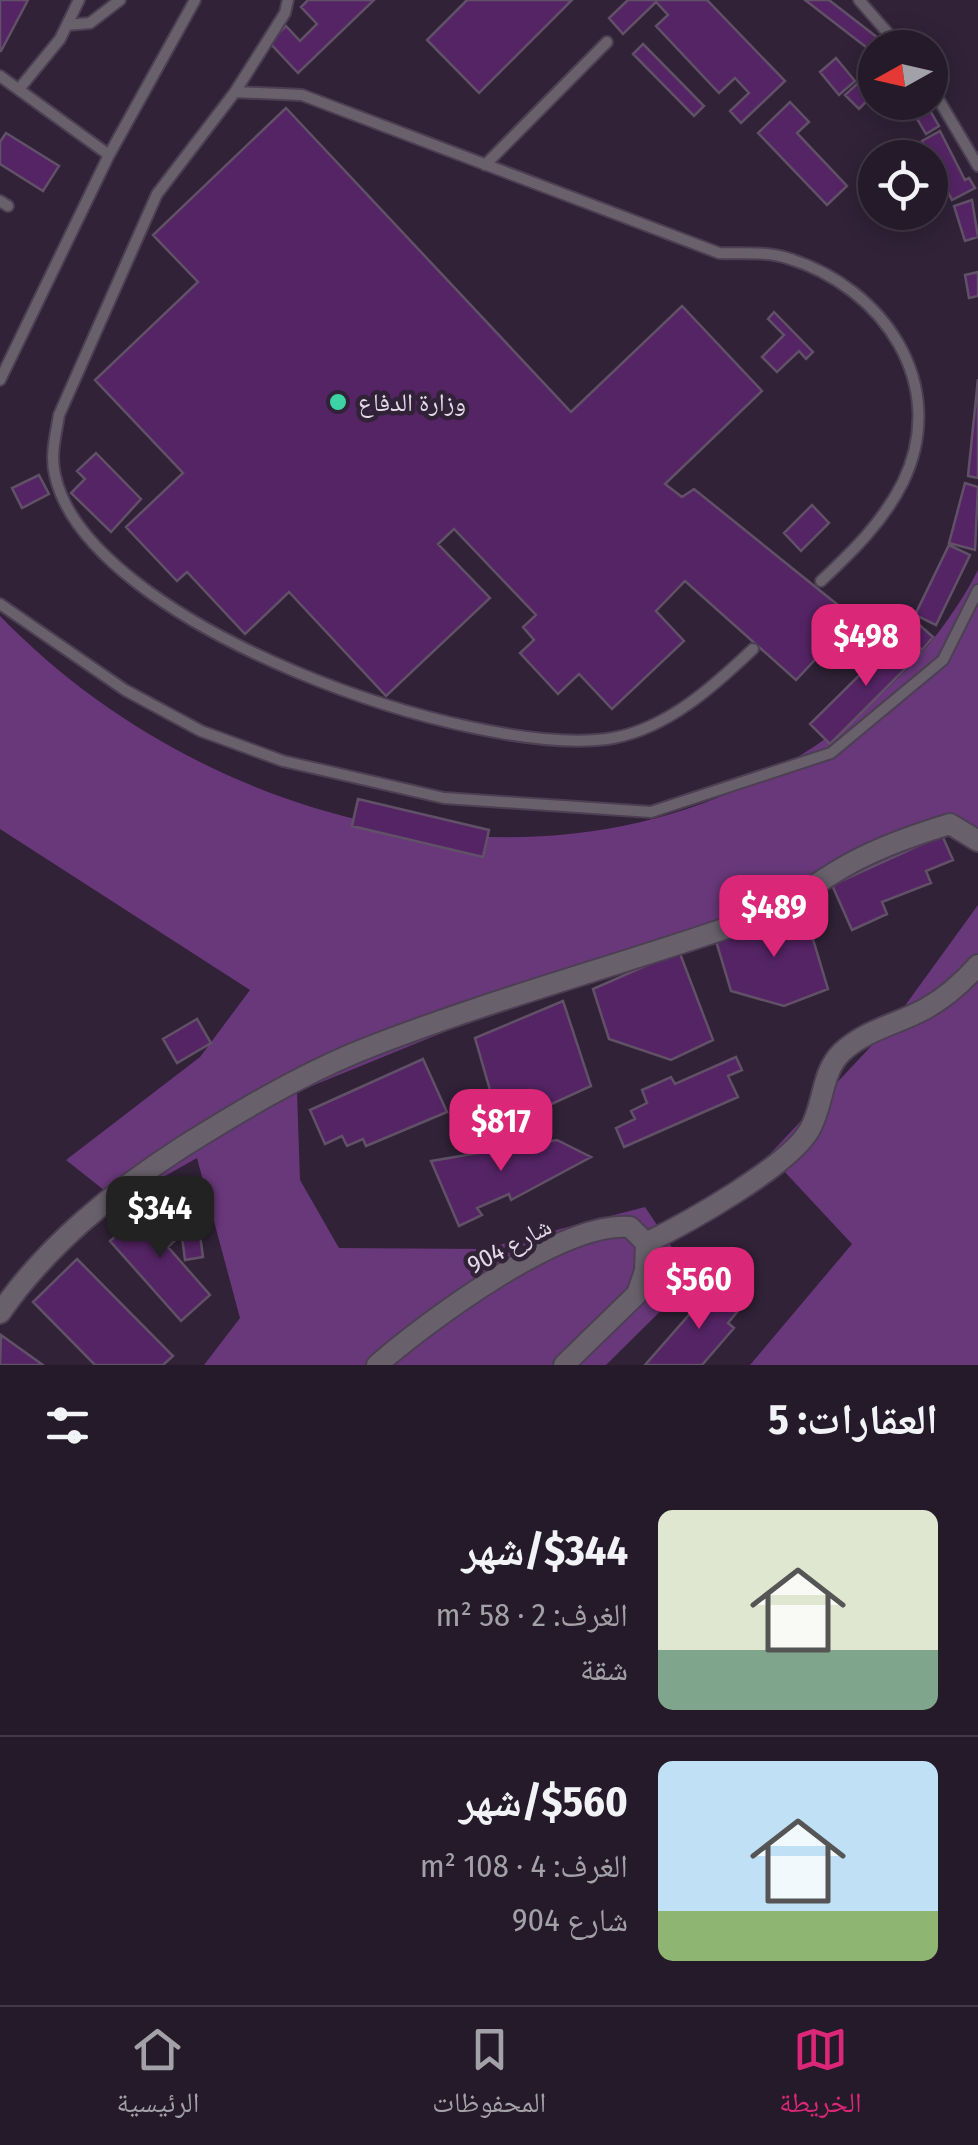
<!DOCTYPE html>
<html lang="ar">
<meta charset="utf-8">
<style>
:root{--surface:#251a29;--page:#312735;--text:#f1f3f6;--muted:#a3a1a8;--line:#423846;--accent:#db2777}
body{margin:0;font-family:"Fira Sans Condensed","Noto Naskh Arabic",sans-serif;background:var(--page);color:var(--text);direction:rtl;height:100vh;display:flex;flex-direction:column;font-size:38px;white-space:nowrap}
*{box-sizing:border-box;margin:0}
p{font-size:32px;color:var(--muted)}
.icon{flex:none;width:55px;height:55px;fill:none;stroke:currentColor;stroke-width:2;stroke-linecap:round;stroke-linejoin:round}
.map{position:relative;height:1365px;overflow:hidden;direction:ltr}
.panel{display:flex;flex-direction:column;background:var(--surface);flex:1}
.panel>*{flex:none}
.needle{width:65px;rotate:262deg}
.tools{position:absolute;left:858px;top:30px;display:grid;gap:20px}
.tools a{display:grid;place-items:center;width:90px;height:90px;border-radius:50%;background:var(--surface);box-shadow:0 5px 25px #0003,0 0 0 2px var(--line);font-size:50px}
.price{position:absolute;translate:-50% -85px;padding:0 22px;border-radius:20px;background:var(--accent);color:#fff;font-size:32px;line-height:65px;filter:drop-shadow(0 2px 5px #0008)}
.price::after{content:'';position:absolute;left:50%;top:60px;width:30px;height:22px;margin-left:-15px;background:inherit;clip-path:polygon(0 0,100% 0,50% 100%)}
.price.selected{background:#222;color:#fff}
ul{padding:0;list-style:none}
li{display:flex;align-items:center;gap:30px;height:250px;padding:0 40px}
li+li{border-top:2px solid var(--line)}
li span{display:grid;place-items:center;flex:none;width:280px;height:200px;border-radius:15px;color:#555}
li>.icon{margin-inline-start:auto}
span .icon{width:120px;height:120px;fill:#fffc;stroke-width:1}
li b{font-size:42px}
h2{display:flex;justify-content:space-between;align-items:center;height:120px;padding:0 40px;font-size:42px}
.tabs{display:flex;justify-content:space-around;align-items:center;height:140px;border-top:2px solid var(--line);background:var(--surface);font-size:28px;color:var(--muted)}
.tabs a{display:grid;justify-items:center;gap:5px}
.tabs .selected{color:var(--accent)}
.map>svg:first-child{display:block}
</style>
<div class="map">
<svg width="978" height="1365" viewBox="0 0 978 1365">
<rect width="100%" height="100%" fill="#312237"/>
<path fill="#69387a" d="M978 570V851L957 823 297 1092 300 1180 339 1248 483 1249 645 1207 693 1279 606 1365H204L240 1318 197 1158 119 1202 66 1160 200 1057 250 990 0 829V616C206 829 556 919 815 746 881 702 942 641 978 570Z
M978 905V1365H750L852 1244 769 1155 891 1025Z"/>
<path fill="#552465" stroke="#615167" stroke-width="2.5" d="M0 0H28L1 51H0Z
M308 0H374L298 73 269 42 286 26 300 41 317 24 301 7Z
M467 0H572L479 93 427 40Z
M628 0H707L785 81 741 123 730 111 749 93 735 78 719 93 656 26 668 15 656 2 623 34 609 18Z
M805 0H829L891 48H875V54Z
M643 44 704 106 694 116 633 54Z
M836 58 855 81 839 95 820 72Z
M857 84 870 98 859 109 845 95Z
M790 102 809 122 797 133 847 186 827 205 758 133Z
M918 102H925L939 126 926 134 910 107Z
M286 108 571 412 682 306 762 391 665 484 682 497 694 489 854 618 796 680 685 581 656 611 684 641 612 709 579 674 558 694 520 653 534 640 523 627 536 615 454 529 438 544 490 598 386 696 289 592 245 634 187 572 177 581 126 527 183 473 95 380 198 282 153 235Z
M940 131 965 180 969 178 975 188 952 200 922 141Z
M6 133 59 166 43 191 0 164V142Z
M972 200 978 237 965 241 954 206Z
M978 272V296L969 298 965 275Z
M774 312 813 352 806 359 799 351 777 372 762 357 784 335 768 319Z
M978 379V478L968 476Z
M96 453 141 499 111 532 71 493 85 479 77 471Z
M39 475 49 494 22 508 12 488Z
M965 483 978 487 975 550 949 543Z
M812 505 829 523 801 551 784 533Z
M949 545 970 555 936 625 915 615Z
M916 622 933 637 922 650 905 634Z
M902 633 921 653 830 744 810 724Z
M358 799 489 830 483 857 352 826Z
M942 835 953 860 926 871 931 883 882 902 887 914 852 930 832 885Z
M803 906 828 989 784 1006 731 991 716 941Z
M679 951 713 1040 671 1060 609 1039 593 989Z
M563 1001 591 1086 543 1108 490 1090 475 1038Z
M197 1019 211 1043 177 1063 163 1039Z
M736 1057 742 1070 728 1076 738 1097 624 1147 616 1128 635 1119 631 1111 647 1103 642 1090 671 1077 675 1084Z
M423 1059 447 1112 366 1146 363 1139 347 1146 342 1136 325 1144 310 1110Z
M557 1140 591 1157 511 1200 509 1194 477 1208 482 1215 459 1226 431 1161Z
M152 1203 181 1235 168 1247 210 1295 181 1321 110 1241Z
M197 1212 203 1257 185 1260 179 1215Z
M77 1259 173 1356 163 1365H95L33 1302Z
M716 1284 741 1307 728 1323 734 1328 702 1365H645Z
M1 1335 43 1365H0Z"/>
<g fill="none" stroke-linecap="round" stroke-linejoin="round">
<g stroke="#4d3f53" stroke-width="14">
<path id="lane" d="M859 0 901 48
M67 25 90 23 120 0
M0 76 109 155
M930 85 978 166
M19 89 60 39 79 0
M235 92 285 13 288 0
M485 165 607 42
M0 201 8 206
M0 380 109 155 195 0
M0 604 125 690 201 731 283 761 444 798 651 812 831 753 943 660 978 590
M753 649C714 686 668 728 613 738 477 761 87 625 55 475 50 455 56 434 59 415L157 194 235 92 302 95 719 253C740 254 767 251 787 258 884 287 950 385 903 482 883 522 853 551 821 581"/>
</g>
<g stroke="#4d3f53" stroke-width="24">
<path id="street" d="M646 1243C685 1224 790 1166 810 1129 824 1105 821 1072 842 1052 865 1030 898 1024 925 1009 945 998 963 982 978 965
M0 1313C48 1244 114 1191 184 1146 240 1111 297 1077 357 1052 487 1000 622 965 753 919 790 906 817 881 851 863 882 846 917 834 950 824L978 841
M377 1365C428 1321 563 1220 630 1227L646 1243 645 1271 637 1294 564 1365"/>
</g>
<use href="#lane" stroke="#68616b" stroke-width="10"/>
<use href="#street" stroke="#68616b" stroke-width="20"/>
</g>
<circle fill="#3cd4a4" stroke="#312237" stroke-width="4" cx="338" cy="402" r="10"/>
<g text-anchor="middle" stroke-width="9" stroke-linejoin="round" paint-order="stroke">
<g font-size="25" fill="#e3d9e7" stroke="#312237" text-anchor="start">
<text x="358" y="411">وزارة الدفاع</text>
</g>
<g font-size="25" fill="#e3d9e7" stroke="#312237">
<text transform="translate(509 1245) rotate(-28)" y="9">شارع 904</text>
</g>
</g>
</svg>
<div class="tools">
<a><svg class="needle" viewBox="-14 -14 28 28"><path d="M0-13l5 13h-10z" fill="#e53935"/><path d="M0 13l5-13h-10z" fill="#a3a1a8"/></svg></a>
<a><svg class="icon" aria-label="locate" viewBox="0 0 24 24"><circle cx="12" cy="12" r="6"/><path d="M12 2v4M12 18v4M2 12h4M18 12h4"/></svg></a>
</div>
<b class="price" style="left:866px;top:689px">$498</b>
<b class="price" style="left:774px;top:960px">$489</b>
<b class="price" style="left:501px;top:1174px">$817</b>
<b class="price selected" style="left:160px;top:1261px">$344</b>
<b class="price" style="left:699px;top:1332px">$560</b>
</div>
<section class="panel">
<h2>العقارات: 5<svg class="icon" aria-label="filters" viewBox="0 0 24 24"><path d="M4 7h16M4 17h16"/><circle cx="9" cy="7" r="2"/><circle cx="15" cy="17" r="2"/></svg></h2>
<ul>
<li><span style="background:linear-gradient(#dfe7d0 70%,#7fa58c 0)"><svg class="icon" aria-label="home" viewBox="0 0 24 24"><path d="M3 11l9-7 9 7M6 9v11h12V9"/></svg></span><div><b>$344/شهر</b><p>الغرف: 2 · 58 m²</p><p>شقة</p></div></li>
<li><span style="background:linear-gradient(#bfe0f5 75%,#8fb573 0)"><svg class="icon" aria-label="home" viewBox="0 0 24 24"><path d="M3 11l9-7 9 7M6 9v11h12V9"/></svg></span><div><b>$560/شهر</b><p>الغرف: 4 · 108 m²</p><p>شارع 904</p></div></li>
</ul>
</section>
<nav class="tabs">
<a class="selected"><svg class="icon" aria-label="map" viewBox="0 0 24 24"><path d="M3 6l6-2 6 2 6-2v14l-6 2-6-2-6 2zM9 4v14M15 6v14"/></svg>الخريطة</a>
<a><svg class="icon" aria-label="saved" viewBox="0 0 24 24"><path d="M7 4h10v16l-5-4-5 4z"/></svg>المحفوظات</a>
<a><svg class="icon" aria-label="home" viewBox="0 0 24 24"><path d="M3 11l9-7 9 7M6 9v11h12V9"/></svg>الرئيسية</a>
</nav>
